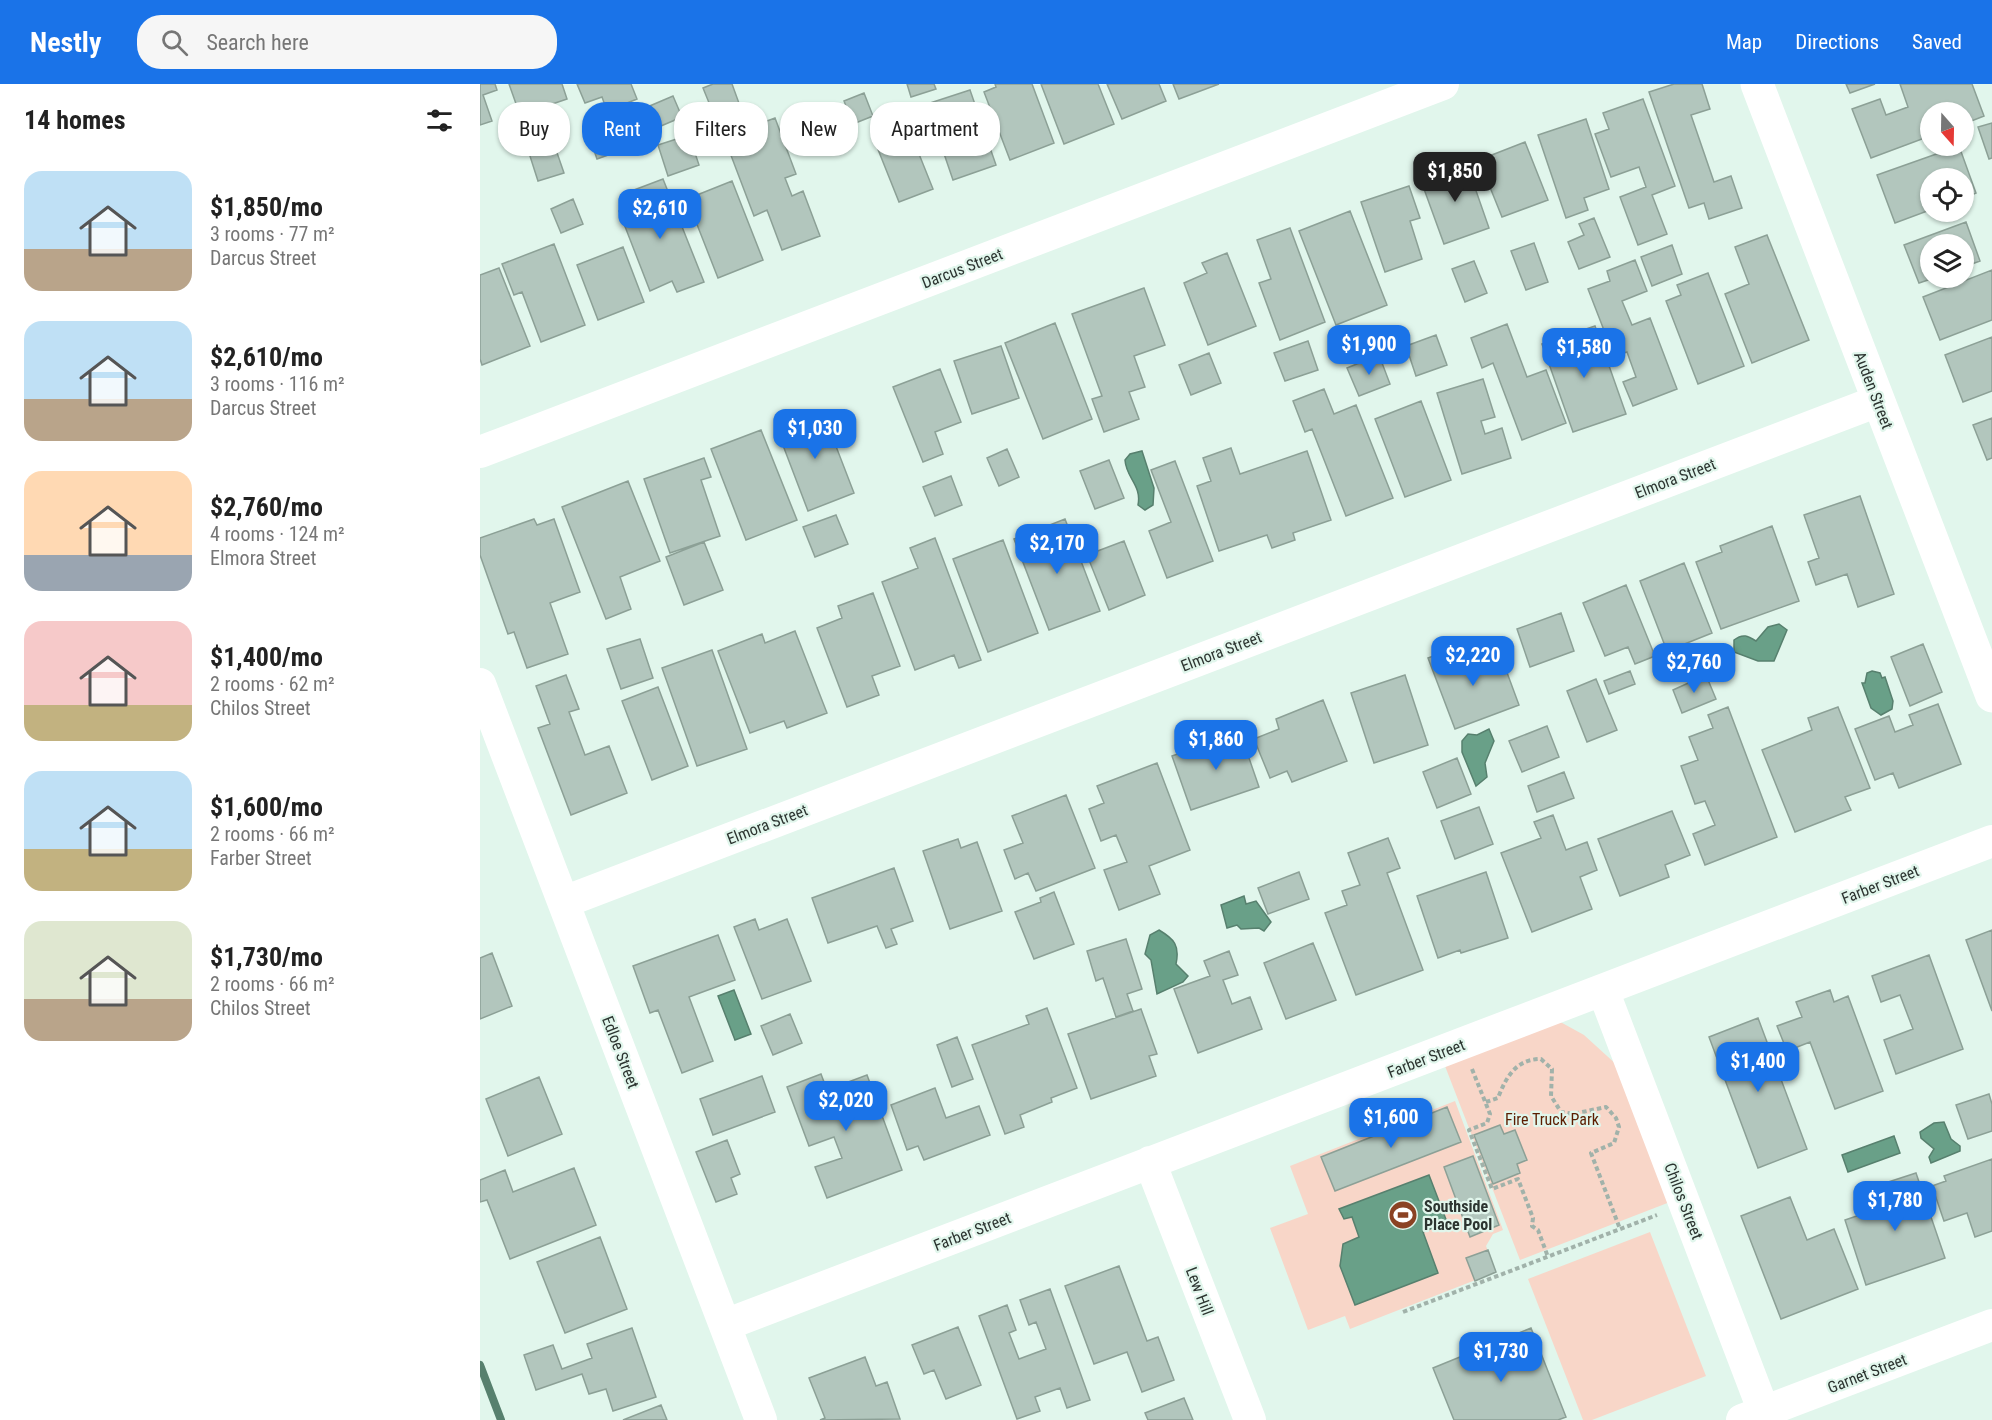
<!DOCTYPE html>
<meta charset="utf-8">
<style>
:root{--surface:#fff;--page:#f6f6f6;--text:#222;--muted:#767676;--accent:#1a73e8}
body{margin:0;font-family:"Roboto Condensed",sans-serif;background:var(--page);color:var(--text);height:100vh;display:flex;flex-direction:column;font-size:22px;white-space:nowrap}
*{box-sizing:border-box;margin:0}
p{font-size:20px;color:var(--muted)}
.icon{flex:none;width:33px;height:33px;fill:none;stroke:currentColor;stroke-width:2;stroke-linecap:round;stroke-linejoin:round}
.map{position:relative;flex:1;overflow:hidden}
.details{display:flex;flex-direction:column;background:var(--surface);width:480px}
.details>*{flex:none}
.top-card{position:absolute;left:18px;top:18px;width:570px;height:54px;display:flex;gap:12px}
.needle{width:39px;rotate:160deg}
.tools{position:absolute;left:1440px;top:18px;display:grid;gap:12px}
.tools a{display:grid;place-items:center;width:54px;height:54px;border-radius:50%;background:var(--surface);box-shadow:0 2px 4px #0004;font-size:30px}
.price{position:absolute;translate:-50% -51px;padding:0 14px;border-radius:12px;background:var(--accent);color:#fff;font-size:20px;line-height:39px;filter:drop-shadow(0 2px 3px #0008)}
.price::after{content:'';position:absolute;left:50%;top:36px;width:18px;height:14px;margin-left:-9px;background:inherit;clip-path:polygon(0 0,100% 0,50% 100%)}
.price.selected{background:#222;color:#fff}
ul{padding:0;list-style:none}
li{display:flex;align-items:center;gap:18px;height:150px;padding:0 24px}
li span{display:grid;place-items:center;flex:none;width:168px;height:120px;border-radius:18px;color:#555}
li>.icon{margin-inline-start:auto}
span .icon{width:72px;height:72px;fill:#fffc;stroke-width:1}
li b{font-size:26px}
h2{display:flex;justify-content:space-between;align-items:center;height:72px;padding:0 24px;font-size:26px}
.tag{padding:0 21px;border-radius:24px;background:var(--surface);box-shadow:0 2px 4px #0004;font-size:21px;line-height:54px}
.tag.selected{background:var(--accent);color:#fff}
header{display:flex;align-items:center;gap:36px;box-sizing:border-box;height:84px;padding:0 30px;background:var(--accent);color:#fff}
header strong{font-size:28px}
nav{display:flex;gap:33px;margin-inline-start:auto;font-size:21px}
.search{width:420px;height:54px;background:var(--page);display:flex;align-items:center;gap:15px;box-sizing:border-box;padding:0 21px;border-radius:24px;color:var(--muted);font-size:22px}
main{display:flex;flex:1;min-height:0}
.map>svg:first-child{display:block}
</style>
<header>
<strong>Nestly</strong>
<div class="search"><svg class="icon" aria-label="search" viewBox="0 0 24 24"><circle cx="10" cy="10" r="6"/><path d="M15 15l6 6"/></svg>Search here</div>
<nav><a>Map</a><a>Directions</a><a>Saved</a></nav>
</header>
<main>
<section class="details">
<h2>14 homes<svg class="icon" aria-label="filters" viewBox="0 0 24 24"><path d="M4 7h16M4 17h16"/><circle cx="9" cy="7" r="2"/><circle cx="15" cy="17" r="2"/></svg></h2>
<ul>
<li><span style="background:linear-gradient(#bfe0f5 65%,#b9a48a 0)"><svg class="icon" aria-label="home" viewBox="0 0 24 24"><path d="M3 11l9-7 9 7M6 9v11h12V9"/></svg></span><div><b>$1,850/mo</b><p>3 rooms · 77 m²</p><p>Darcus Street</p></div></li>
<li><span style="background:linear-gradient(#bfe0f5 65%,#b9a48a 0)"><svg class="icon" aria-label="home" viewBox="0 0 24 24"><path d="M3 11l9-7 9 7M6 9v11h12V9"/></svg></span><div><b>$2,610/mo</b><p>3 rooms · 116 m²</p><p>Darcus Street</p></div></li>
<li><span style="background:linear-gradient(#ffd9b3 70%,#9aa5b1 0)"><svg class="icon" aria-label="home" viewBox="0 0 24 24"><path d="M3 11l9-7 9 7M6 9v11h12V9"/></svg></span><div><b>$2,760/mo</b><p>4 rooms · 124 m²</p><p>Elmora Street</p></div></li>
<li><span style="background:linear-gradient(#f6c9c9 70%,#c2b280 0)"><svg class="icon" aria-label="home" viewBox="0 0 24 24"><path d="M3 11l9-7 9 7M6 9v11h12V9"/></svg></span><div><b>$1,400/mo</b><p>2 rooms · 62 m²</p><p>Chilos Street</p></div></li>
<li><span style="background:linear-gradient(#bfe0f5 65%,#c2b280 0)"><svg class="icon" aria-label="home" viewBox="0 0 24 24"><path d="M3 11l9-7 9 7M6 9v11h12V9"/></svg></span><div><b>$1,600/mo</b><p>2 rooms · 66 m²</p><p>Farber Street</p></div></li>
<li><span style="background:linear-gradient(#dfe7d0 65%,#b9a48a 0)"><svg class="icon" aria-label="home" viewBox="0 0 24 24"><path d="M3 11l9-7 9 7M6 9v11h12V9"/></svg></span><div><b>$1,730/mo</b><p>2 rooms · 66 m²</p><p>Chilos Street</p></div></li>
</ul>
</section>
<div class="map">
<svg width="1512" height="1336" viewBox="0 0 1512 1336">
<rect width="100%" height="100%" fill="#e1f6ec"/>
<path fill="#f8d6c8" d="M1075 935 1104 951 1138 982 1190 1118 1040 1176 965 982Z
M975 1017 1023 1146 1013 1150 1006 1162 1016 1188 870 1245 865 1232 828 1246 790 1144 828 1130 810 1082Z
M1170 1148 1226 1292 1112 1336H1103L1048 1195Z"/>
<path fill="#69a088" stroke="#57806e" stroke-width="1.5" d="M662 367 674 404 673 421 665 426 658 421C662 401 646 394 645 376L650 370Z
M1299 540 1307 546 1294 577H1278L1254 568V556C1263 549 1268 552 1276 557L1288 543Z
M1392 587 1400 589 1402 594 1405 593 1413 617 1412 625 1401 631 1391 624 1382 599H1385L1387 589Z
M1009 645 1014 657 1005 679 1007 693 996 702 982 668V657L988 650 997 651Z
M764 812 766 820 776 817 791 838 784 847 779 844 761 845 757 841 747 844 741 821Z
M679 846C694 855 700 861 696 880L708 892 703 898 677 910 671 876 665 870 670 851Z
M254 906 271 950 255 956 238 912Z
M1464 1038 1471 1055 1480 1062V1067L1451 1079 1449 1073 1454 1065 1441 1054 1440 1048 1454 1039Z
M1414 1052 1420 1069 1368 1088 1362 1071Z
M949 1091 967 1138 943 1148 958 1189 875 1221 860 1182 863 1160 879 1153 872 1133 864 1135 859 1125Z"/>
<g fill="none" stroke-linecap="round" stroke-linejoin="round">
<path stroke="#57806e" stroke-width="8" d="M0 1281 21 1336"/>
</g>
<path fill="#b2c6bd" stroke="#8ca096" stroke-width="1.5" d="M0 0H15L17 6 3 11 12 37 0 41Z
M29 0H82L87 15 40 31Z
M97 0H151L157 15 127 27 122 13 105 19Z
M233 0H252L260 22 234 31 223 4Z
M427 0H454L456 5 431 13Z
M515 0H552L574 59 530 76 504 8 516 3Z
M561 0H618L634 40 584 60Z
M627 0H679L686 17 642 35Z
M693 0H739L699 15Z
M1194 0H1222L1230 25 1211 31 1234 98 1251 92 1262 124 1229 135 1224 119 1209 124 1169 8Z
M1366 0H1395L1370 9Z
M1420 0H1492L1504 32 1484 40V28H1450V52L1391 74 1372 25 1400 15 1406 31 1428 23Z
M490 6 516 81 473 96 447 20Z
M384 9 393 32 373 40 364 17Z
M193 12 202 33 174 45 165 24Z
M1163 15 1195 102 1172 111 1187 150 1158 161 1140 113 1166 103 1159 83 1131 93 1115 50 1129 45 1123 29Z
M295 34 316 90 305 94 312 112 323 107 340 152 302 166 287 126 274 132 244 53Z
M1106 35 1129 105 1104 114 1108 126 1086 134 1058 51Z
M135 36 145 65 117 75 107 46Z
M1512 39V74L1509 75 1498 43Z
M429 45 453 105 419 118 395 58Z
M209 51 219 81 188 92 178 61Z
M1045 58 1068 116 1022 133 999 76Z
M74 60 84 89 58 97 49 69Z
M1479 62 1496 109 1484 114V94H1450V126L1415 139 1397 91Z
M986 78 1009 144 964 160 940 94Z
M183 95 224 198 197 208 192 197 170 207 139 127 159 119 154 106Z
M252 97 283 176 238 194 207 115Z
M929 102 940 134 930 137 942 175 905 188 881 118Z
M93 115 103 140 81 149 71 125Z
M870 127 907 221 856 241 819 147Z
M1114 134 1130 173 1099 185 1088 158 1104 151 1099 140Z
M1486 138 1500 177 1484 183V160H1450V194H1454L1439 199 1424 161Z
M810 144 845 238 800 256 779 199 791 195 777 156Z
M1287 151 1329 256 1272 279 1245 210 1269 200 1255 163Z
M1054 159 1068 198 1046 206 1031 167Z
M74 160 105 241 61 258 42 208 34 211 22 180Z
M1192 161 1202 190 1172 202 1161 173Z
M143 163 164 218 118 236 97 181Z
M747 169 776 242 728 261 704 199 727 189 722 179Z
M1155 176 1167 207 1142 217 1152 241 1170 234 1197 305 1153 322 1143 298 1156 293 1147 268 1134 272 1108 205 1130 197 1127 187Z
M994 177 1007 209 985 218 972 185Z
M19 184 50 262 2 281 0 275V191Z
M1512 186V236L1460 256 1443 213Z
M1228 189 1264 282 1218 300 1186 217 1201 211 1197 201Z
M664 204 685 261 654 272 665 303 649 308 659 335 624 348 612 315 622 312 592 230Z
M575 239 612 335 563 355 525 259Z
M1027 240 1047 293 1066 286 1086 339 1042 356 1013 279 1002 284 991 254Z
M1115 242 1146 330 1093 348 1062 260Z
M956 251 967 281 936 292 926 262Z
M1512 253V307L1483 318 1465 271Z
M828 257 838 286 805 297 794 269Z
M521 262 539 314 492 330 474 277Z
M729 269 741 299 711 311 699 281Z
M899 271 910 300 879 312 867 284Z
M460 285 481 338 455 348 463 370 443 378 413 303Z
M1003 295 1015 333 1001 337 1005 350 1022 344 1031 374 982 390 957 309Z
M844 305 854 330 876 321 913 414 866 432 832 345 825 348 813 317Z
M941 317 971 396 925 413 895 335Z
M342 326 374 409 328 427 296 343Z
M1512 334V374L1507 376 1493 341Z
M281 346 317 436 266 456 231 365Z
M751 364 760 390 827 367 851 436 813 449 815 456 792 464 787 451 739 467 717 402 731 397 723 374Z
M527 365 539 393 519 402 507 374Z
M224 374 231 393 221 396 240 452 190 469 164 395Z
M629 376 644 414 615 425 600 387Z
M695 377 733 477 687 494 669 447 691 438 671 386Z
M471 392 482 421 455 432 443 403Z
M148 397 180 477 140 493 151 525 126 535 82 423Z
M1380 412 1414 510 1378 523 1367 490 1336 501 1328 478 1339 474 1324 431Z
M356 431 368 460 335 473 323 443Z
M54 435 57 441 74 435 100 508 70 519 88 570 47 584 34 548 28 550 0 471V454Z
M585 435 620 527 569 546 534 455Z
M1292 442 1319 517 1241 545 1216 478 1242 468 1240 462Z
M455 454 501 576 479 584 474 571 435 586 402 498 438 484 430 464Z
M523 456 558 549 508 568 473 475Z
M644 457 665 511 629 526 607 471Z
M224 458 243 506 204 521 186 473Z
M1204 479 1232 549 1187 567 1160 497Z
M1146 501 1175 572 1155 580 1148 563 1125 572 1103 519Z
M393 509 420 582 392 592 399 611 367 623 337 544 362 534 358 522Z
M1081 529 1094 567 1050 583 1037 545Z
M315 547 347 629 307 644 304 637 270 649 238 567 282 550 285 559Z
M160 555 173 594 141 605 127 565Z
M1443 560 1462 608 1430 622 1411 573Z
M973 565 980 582 1019 567 1039 621 975 645 948 574Z
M232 566 267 665 217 682 182 584Z
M1150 587 1155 600 1129 610 1124 597Z
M86 591 99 625 89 628 105 671 129 662 147 709 91 731 58 644 70 640 56 602Z
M925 591 948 661 894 679 871 609Z
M1226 591 1236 615 1202 629 1193 606Z
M1116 595 1137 646 1107 658 1087 607Z
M178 603 208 682 172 696 142 617Z
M843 616 867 677 812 698 807 687 790 694 774 655 799 645 796 635Z
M1458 620 1481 680 1419 704 1413 689 1395 696 1375 645 1409 632 1415 648 1433 641 1429 631Z
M1248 623 1297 753 1225 781 1213 750 1235 741 1225 717 1215 720 1201 682 1218 676 1209 653 1233 644 1228 631Z
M1358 623 1390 704 1365 713 1371 726 1315 748 1282 666 1332 646 1328 634Z
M1067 642 1079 673 1042 688 1029 657Z
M760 648 779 703 711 726 692 672Z
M977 674 991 710 957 724 943 688Z
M677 679 710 766 669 782 680 810 639 826 624 786 647 778 636 751 621 757 609 725 624 719 617 702Z
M1084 688 1094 714 1057 728 1048 702Z
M586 711 615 784 556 807 548 789 535 795 524 766 543 759 532 732Z
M999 723 1013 760 975 775 961 737Z
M1192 727 1210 771 1185 781 1189 793 1140 812 1118 755Z
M1073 731 1086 766 1107 758 1117 786 1100 793 1112 825 1052 848 1021 769 1061 754 1054 738Z
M908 754 920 784 907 789 943 886 876 911 845 829 867 821 862 807 880 801 868 769Z
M478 755 481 764 497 758 522 827 470 845 443 767Z
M414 784 433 837 411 845 417 860 406 864 397 842 348 859 332 814Z
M819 788 829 815 788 830 778 804Z
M1006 788 1028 854 981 869 980 866 958 874 937 812Z
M574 808 594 860 554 875 535 828 561 818 560 814Z
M275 835 279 846 307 835 331 897 282 915 254 843Z
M1512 846V927L1486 856Z
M238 851 255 896 209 913 233 977 202 989 178 926 170 929 153 882Z
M646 855 662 905 647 910 653 927 636 933 623 894 616 897 607 867Z
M833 859 856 916 806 935 784 879Z
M749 867 758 891 743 896 752 920 770 913 782 945 718 969 694 905 730 892 724 877Z
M12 869 32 922 0 935V874Z
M1449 871 1483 965 1416 990 1404 956 1433 945 1420 911 1401 918 1392 892Z
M1350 906 1354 918 1368 912 1403 1007 1355 1025 1330 958 1307 967 1297 942 1322 933 1316 918Z
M567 924 597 1004 571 1014 572 1018 540 1031 544 1043 525 1050 492 961 549 940 546 932Z
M661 925 677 970 669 972 676 992 611 1015 588 950Z
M310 930 322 959 293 971 281 942Z
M1278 934 1327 1065 1278 1084 1229 953Z
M477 953 493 995 472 1003 457 961Z
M341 990 347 1006 387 991 422 1086 347 1114 335 1083 362 1074 354 1053 329 1062 307 1003Z
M282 992 295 1028 233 1051 220 1015Z
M59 993 82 1050 28 1072 6 1015Z
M455 1004 466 1034 499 1022 510 1051 444 1076 438 1062 427 1066 411 1021Z
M1509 1010 1512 1020V1047L1488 1055 1476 1021Z
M967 1023 981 1058 855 1107 841 1073Z
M1020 1041 1024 1050 1035 1046 1047 1076 1037 1080 1040 1089 1013 1100 994 1051Z
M247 1056 260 1090 251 1094 257 1110 236 1118 216 1068Z
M993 1072 1019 1141 990 1153 964 1083Z
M1512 1075V1147L1495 1153 1487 1129 1464 1137 1452 1102 1466 1097 1464 1092Z
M94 1084 116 1141 30 1175 7 1116 0 1118V1096L25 1086 33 1108Z
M1436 1089 1465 1174 1386 1201 1365 1136 1403 1123 1396 1102Z
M1310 1113 1327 1156 1354 1145 1378 1205 1301 1235 1261 1132Z
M120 1153 147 1225 85 1249 57 1178Z
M1008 1166 1016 1188 995 1197 986 1174Z
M639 1182 667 1257 678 1253 694 1296 662 1308 647 1268 614 1280 585 1202Z
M570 1205 610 1316 587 1324 580 1304 555 1313 560 1327 537 1335 499 1232 527 1221 536 1246 529 1249 539 1275 566 1265 556 1238 549 1241 540 1216Z
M478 1243 501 1301 466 1315 454 1286 444 1290 432 1261Z
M152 1244 176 1313 133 1327 126 1305 109 1310 102 1290 56 1306 44 1271 73 1261 82 1285 112 1274 107 1260Z
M1051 1244 1086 1333 1078 1336H974L953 1284Z
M385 1273 396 1302 407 1298 420 1335 340 1336 345 1334 329 1294Z
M704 1314 713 1336H668L665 1329Z
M181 1321 187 1336H143Z"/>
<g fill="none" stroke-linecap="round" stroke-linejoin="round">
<path stroke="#a1b2aa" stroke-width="4" stroke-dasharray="4.5 3" stroke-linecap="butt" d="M992 985 1010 1030 1007 1039 989 1046 1012 1105 1038 1095 1053 1134 1052 1142 1058 1146 1068 1173
M1006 1018 1018 1014C1026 993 1036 975 1061 975L1072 985 1071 1012 1081 1028 1093 1030 1126 1023 1136 1034 1139 1043 1134 1059 1111 1069 1140 1145
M902 1020 912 1045
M923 1228 1177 1131"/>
<path stroke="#fff" stroke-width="32" d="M0 368 963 0
M0 600 281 1336
M84 818 1398 317
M1123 906 1284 1328
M670 1078 770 1336
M245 1241 1512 757
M1262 1336 1512 1241"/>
<path stroke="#fff" stroke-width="33" d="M1277 0 1512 612"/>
</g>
<defs>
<g id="stadium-disc" transform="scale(1.5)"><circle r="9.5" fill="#8b4223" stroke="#e1f6ec"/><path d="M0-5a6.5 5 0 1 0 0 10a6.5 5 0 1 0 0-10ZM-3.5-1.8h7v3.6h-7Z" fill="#fff"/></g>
</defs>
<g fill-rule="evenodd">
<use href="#stadium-disc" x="923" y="1131"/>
</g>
<g text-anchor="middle" stroke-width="4.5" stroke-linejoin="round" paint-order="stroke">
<g font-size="16" fill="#2c3430" stroke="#e1f6ec">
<text transform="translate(482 184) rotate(-21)" y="6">Darcus Street</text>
<text transform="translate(1394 306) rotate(69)" y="6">Auden Street</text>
<text transform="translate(1195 394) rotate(-21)" y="6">Elmora Street</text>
<text transform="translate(741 567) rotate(-21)" y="6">Elmora Street</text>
<text transform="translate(287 740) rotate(-21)" y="6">Elmora Street</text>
<text transform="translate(1400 800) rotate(-21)" y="6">Farber Street</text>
<text transform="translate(141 968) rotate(69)" y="6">Edloe Street</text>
<text transform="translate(946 974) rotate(-21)" y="6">Farber Street</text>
<text transform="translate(1204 1117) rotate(69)" y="6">Chilos Street</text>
<text transform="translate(492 1147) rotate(-21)" y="6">Farber Street</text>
<text transform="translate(720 1207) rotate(69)" y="6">Lew Hill</text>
<text transform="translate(1387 1289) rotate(-21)" y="6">Garnet Street</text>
</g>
<g font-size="16" fill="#5b1d00" stroke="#e1f6ec">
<text x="1072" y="1041">Fire Truck Park</text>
</g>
<g font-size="16" font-weight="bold" fill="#2c3430" stroke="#e1f6ec" text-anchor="start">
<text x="944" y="1128">Southside<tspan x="944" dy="18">Place Pool</tspan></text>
</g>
</g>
</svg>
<div class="tools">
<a><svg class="needle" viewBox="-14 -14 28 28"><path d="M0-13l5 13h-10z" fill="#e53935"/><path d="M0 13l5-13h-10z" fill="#767676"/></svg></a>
<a><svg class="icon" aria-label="locate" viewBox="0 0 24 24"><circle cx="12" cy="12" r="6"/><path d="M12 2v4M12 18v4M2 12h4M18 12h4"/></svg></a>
<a><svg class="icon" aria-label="layers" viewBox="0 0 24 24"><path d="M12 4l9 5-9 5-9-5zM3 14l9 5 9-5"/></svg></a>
</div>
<b class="price selected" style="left:975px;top:119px">$1,850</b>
<b class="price" style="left:180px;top:156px">$2,610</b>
<b class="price" style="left:889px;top:292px">$1,900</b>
<b class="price" style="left:1104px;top:295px">$1,580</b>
<b class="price" style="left:335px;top:376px">$1,030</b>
<b class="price" style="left:577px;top:491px">$2,170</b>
<b class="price" style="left:993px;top:603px">$2,220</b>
<b class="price" style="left:1214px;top:610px">$2,760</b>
<b class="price" style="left:736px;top:687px">$1,860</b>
<b class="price" style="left:1278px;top:1009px">$1,400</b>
<b class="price" style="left:366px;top:1048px">$2,020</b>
<b class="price" style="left:911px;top:1065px">$1,600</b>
<b class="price" style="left:1415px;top:1148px">$1,780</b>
<b class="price" style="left:1021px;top:1299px">$1,730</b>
<div class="top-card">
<a class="tag">Buy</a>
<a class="tag selected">Rent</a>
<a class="tag">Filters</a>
<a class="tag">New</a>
<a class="tag">Apartment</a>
</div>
</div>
</main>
